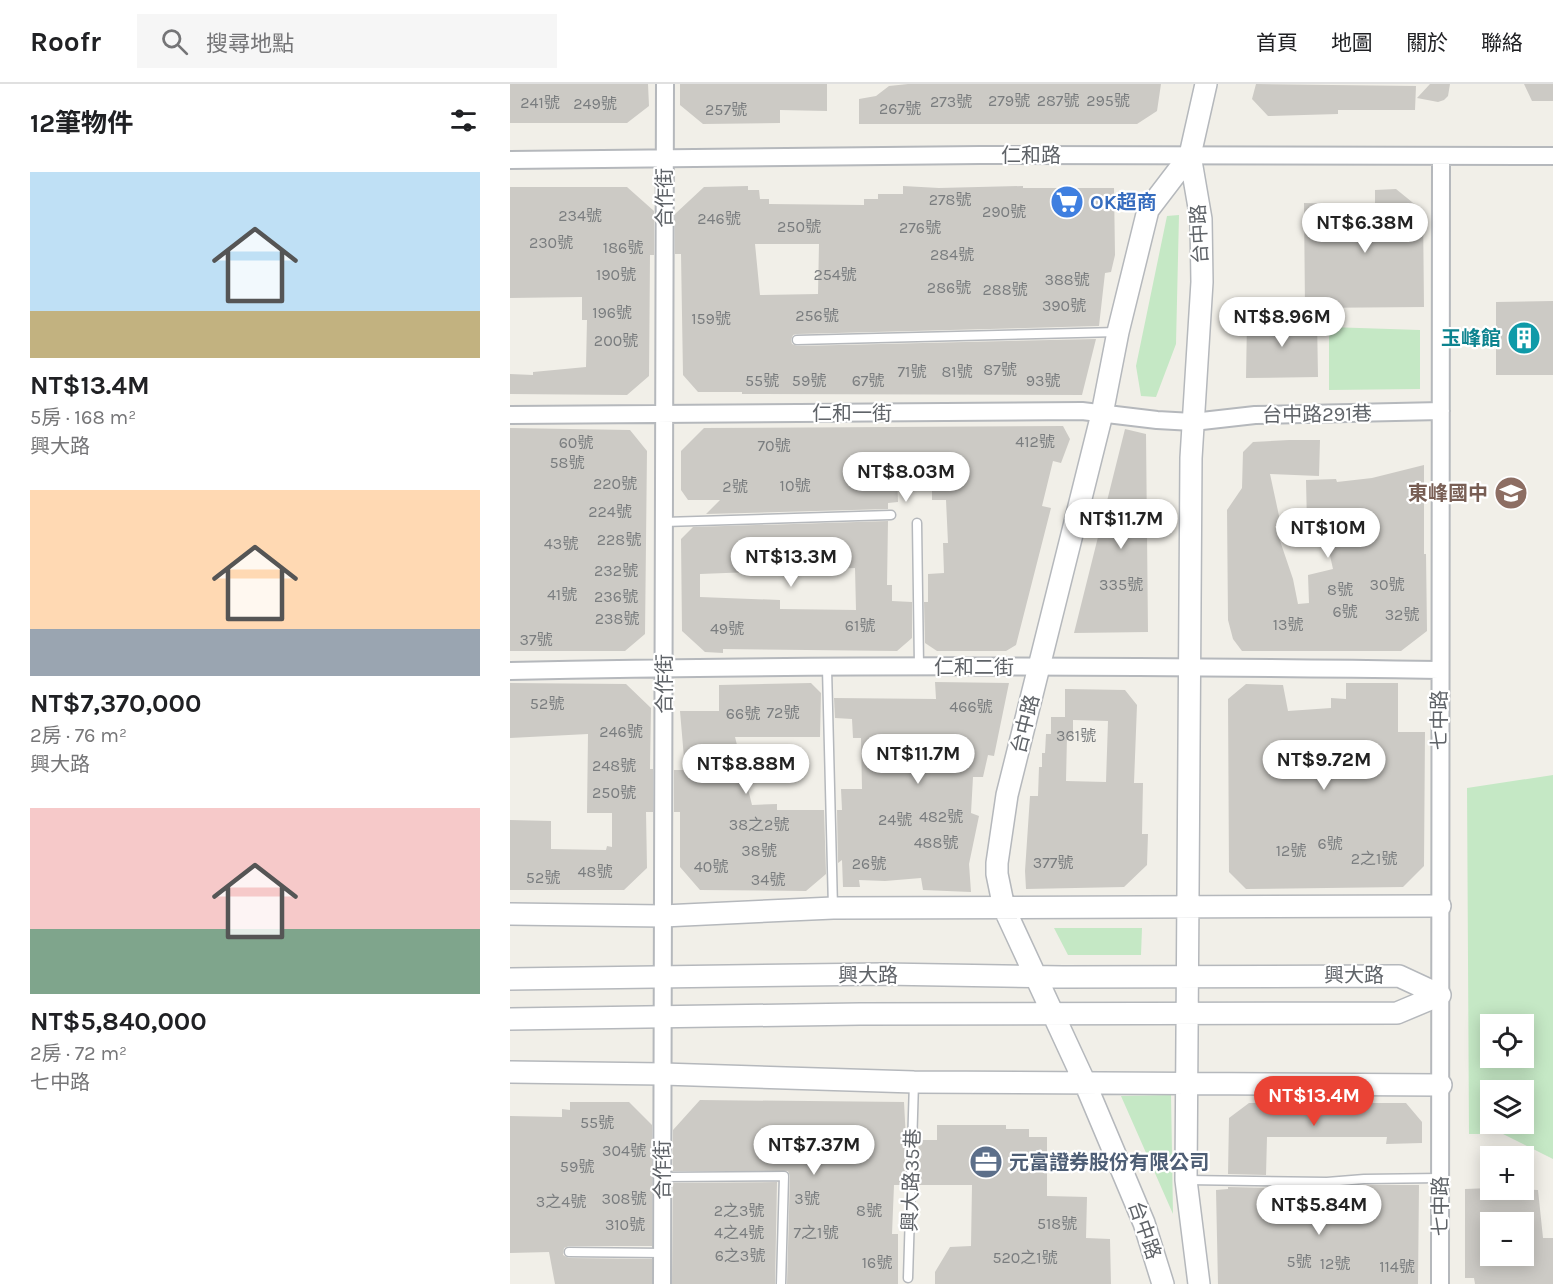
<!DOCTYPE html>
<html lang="zh-TW">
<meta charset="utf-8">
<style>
:root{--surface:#fff;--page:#f6f6f6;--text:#202124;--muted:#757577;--line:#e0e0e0;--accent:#ea4335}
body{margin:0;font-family:Karla,"Noto Sans TC",sans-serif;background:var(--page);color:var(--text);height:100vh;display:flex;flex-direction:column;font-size:22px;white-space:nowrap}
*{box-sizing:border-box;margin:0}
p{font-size:20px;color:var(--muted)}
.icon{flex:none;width:33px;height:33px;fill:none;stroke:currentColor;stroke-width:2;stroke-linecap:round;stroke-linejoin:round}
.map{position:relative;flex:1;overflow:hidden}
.side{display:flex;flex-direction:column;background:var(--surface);width:510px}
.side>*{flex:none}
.tools{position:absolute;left:970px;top:930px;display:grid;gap:12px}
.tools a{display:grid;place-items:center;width:54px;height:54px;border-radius:0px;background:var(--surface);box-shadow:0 3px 15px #0003;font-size:30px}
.price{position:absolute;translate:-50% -51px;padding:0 14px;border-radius:21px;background:#fff;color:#222;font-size:20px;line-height:39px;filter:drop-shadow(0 2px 3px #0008)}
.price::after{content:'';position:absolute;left:50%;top:36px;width:18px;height:14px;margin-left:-9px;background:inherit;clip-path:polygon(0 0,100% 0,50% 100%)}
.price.selected{background:var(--accent);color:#fff}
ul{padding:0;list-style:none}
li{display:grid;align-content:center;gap:12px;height:318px;padding:0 30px}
li span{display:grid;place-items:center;height:186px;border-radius:0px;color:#555}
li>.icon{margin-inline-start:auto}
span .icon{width:108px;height:108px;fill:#fffc;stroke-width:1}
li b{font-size:26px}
h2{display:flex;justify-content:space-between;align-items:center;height:72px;padding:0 30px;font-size:26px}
header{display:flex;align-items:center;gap:36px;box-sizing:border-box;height:84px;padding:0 30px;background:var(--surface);border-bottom:2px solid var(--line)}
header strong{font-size:28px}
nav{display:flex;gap:33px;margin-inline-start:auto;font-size:21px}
.search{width:420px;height:54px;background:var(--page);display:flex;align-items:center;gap:15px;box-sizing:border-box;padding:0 21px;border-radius:0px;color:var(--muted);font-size:22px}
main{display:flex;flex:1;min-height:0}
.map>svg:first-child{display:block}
</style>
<header>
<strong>Roofr</strong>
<div class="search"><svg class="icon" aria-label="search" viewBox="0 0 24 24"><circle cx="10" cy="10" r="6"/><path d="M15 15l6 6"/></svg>搜尋地點</div>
<nav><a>首頁</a><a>地圖</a><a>關於</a><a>聯絡</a></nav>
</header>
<main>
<section class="side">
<h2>12筆物件<svg class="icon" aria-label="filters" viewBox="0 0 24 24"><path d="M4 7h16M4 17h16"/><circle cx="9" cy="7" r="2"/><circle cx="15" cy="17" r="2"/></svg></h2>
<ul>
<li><span style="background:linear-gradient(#bfe0f5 75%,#c2b280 0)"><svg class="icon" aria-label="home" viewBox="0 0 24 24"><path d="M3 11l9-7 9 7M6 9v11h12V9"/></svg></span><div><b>NT$13.4M</b><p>5房 · 168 m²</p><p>興大路</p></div></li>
<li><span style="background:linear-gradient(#ffd9b3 75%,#9aa5b1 0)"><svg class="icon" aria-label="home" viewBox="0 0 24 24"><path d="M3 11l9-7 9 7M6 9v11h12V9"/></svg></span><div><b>NT$7,370,000</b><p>2房 · 76 m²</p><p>興大路</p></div></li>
<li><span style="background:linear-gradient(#f6c9c9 65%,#7fa58c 0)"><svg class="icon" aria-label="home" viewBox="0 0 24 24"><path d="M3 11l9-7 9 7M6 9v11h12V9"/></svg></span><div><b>NT$5,840,000</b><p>2房 · 72 m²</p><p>七中路</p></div></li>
</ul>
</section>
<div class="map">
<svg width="1043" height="1200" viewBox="0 0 1043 1200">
<rect width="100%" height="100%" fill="#f1efe8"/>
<path fill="#c5e8c5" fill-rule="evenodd" d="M669 131 666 260 646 313 631 312 626 282 657 132Z
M819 243 910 246V305L819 306Z
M1043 691V1075L993 1050H959L957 704ZM981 940H1014V974H981ZM981 1006H1014V1040H981Z
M544 844H632L631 871H558Z
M661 1011 663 1130 611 1012Z"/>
<path fill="#cccac5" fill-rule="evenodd" d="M0 0H138L139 22 117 39H0Z
M170 0H317V27L270 26V39L193 40 170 21Z
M398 0H651L647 27 627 40H349V15L366 12 379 2Z
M746 0 906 2 905 26H828V30L758 32 742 15Z
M920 0H940L938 12 934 16 928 18 907 14Z
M1014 0H1043V17H1022Z
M238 102V106H249L250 115H259V120L354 121V115H368V110H393V102L429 104 513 102V104H604L605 171 601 188 595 189 589 242 287 250 283 251 281 256 282 260 287 262 586 255 572 311 232 310V308H188L173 291 171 170H165V130L194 103ZM245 160H309L308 210 250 211Z
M0 103H117L144 127V171H140L139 292 117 311 0 310V290L23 291V288L76 283 77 236H72V213L0 214Z
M886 105 913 127 914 223 795 224 794 119 865 121V106Z
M1043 217V291H986V218Z
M807 234 808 293 736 294 737 236Z
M553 342 560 355 551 379 543 377 532 422 541 424 506 561 496 567H427L415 559 414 518H418V490L434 489 433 459H438L436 416H422V402L387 394 388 418 378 419V425L196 430 210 416H178L171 406V367L194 344Z
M0 344 120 346 137 367 135 550 115 567H0Z
M615 345 636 350 638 548 564 549Z
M779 356H810L809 392 760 390 771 441 765 442 783 495 788 520 799 519 798 491 823 485 813 440H797L796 396 826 395 827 398 862 394 914 381V470H916L917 547 891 567H732L723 555 718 536 717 426 732 404 733 368 743 358Z
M378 437 377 501H382V517L402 518V554L387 567 213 565V569L195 568 172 547 171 455 183 443ZM345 484 346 526 270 525V516L190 513V490Z
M425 598 499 599 484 672 478 671 473 693H463L461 729 469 732 459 780 461 808 413 806 411 794 375 797 349 796 350 803H333L332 776 328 779 327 726H332L331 705H352L351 654H343L342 635 325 634 324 614 426 615Z
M0 599 116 600 141 624 140 685H143V728H136L137 784 114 806H0V736L41 737V765L96 766 97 762 102 763V729H77L78 650 0 654Z
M301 599 311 609 310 653H225L242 721 267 720V726H314L316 790 296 807 190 806 170 783V728H164V686H175L170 627H209V601Z
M836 599H888V648H915L914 782 893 803 736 805 719 788 718 615 736 600 773 601 778 627 821 624V614L836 615Z
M555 605 615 606 627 621 624 699H633L632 750H638L637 781 614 803 516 805 515 787 520 712H528L529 683H532V669H535L536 650H541V633H555ZM563 636 598 637 596 698 556 697 557 652H563Z
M190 1016 394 1018 396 1056 394 1101H384L382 1150H388V1200H277L280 1092 278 1087H163V1046Z
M60 1018H119L142 1041V1162H59L54 1164 53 1171 59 1174 142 1175V1200H45L39 1168 0 1169V1032L52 1033V1025L60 1026Z
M739 1019H896L912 1038V1059L876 1060 877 1053H757L756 1091 718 1090 719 1034Z
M427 1041H496V1045H519V1053H537V1112L577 1113 576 1154 600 1155 601 1200H425V1188L440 1163 461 1162 462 1101H407L409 1056H427Z
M267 1098 265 1200H162L163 1099Z
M862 1101H909L908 1200H708L706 1106 718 1105V1103L768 1104V1107L825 1105 824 1104Z
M981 1104 1028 1106 1033 1154H1043V1200H965L964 1194H955V1105ZM981 1138H1014V1172H981Z"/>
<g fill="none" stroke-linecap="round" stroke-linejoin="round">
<g stroke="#b5b8bc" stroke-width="11">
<path id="service" d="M287 256 608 248
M154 438 381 431
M407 439 409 583
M317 584 323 824
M152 1093 274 1092 271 1200
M676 1096 817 1098 854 1095 930 1094
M59 1168 153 1169
M398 1194 404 998"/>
</g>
<g stroke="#b5b8bc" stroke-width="20">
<path id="minor" d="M0 76 470 71 1043 72
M0 331 572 327 647 336 683 338 745 331 931 327
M0 587C309 580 619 582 929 586
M152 1200 155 0
M930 1200 931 72"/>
</g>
<g stroke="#b5b8bc" stroke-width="24">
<path id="tertiary" d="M0 830 153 832 323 824 930 822
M0 895 373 890 553 893 889 892 930 911
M0 935 350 930 887 929 930 911
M0 988 153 990 404 998 931 1001
M653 1200 634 1139 575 999 494 824 487 790V779L497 711 592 330 608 248 638 126 680 71
M689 1200 676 1096 681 374 692 198 691 135 680 71 696 0"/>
</g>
<use href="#service" stroke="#fff" stroke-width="8"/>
<use href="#minor" stroke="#fff" stroke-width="16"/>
<use href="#tertiary" stroke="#fff" stroke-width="21"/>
</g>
<defs>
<g id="supermarket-disc" transform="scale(1.725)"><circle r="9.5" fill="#3f7fe0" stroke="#fff"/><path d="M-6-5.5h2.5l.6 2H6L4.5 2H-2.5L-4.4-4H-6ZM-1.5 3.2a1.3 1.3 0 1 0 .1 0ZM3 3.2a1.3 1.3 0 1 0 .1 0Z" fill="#fff"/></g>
<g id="building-disc" transform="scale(1.725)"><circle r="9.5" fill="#0f9aa8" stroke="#fff"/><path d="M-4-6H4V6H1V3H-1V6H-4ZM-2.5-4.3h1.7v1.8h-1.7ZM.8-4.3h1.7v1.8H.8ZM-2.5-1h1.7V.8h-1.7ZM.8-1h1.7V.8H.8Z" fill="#fff"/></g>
<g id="school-disc" transform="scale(1.725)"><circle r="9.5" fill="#8d6e63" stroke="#fff"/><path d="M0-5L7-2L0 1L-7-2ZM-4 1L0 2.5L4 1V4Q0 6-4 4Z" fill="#fff"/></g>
<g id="office-disc" transform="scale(1.725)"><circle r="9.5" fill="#5c6f8a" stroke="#fff"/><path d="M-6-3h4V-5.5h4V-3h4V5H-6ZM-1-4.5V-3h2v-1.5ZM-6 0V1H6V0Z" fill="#fff"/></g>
</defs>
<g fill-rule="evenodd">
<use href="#supermarket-disc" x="557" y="118"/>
<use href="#building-disc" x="1014" y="254"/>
<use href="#school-disc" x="1001" y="409"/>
<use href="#office-disc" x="476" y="1078"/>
</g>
<g text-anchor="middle" stroke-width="4.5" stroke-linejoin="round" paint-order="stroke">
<g font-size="16" fill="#7a7d7f">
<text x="499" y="22">279號</text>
<text x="548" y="22">287號</text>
<text x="598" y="22">295號</text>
<text x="441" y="23">273號</text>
<text x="30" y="24">241號</text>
<text x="85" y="25">249號</text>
<text x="390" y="30">267號</text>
<text x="216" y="31">257號</text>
<text x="440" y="121">278號</text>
<text x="494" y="133">290號</text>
<text x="70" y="137">234號</text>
<text x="209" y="140">246號</text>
<text x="289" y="148">250號</text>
<text x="410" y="149">276號</text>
<text x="41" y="164">230號</text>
<text x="113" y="169">186號</text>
<text x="442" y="176">284號</text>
<text x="106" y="196">190號</text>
<text x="325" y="196">254號</text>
<text x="557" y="201">388號</text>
<text x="439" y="209">286號</text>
<text x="495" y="211">288號</text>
<text x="554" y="227">390號</text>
<text x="102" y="234">196號</text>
<text x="307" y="237">256號</text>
<text x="201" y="240">159號</text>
<text x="106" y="262">200號</text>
<text x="490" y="291">87號</text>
<text x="402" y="293">71號</text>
<text x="447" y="293">81號</text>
<text x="252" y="302">55號</text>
<text x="299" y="302">59號</text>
<text x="358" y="302">67號</text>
<text x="533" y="302">93號</text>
<text x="525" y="363">412號</text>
<text x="66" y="364">60號</text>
<text x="264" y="367">70號</text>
<text x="57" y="384">58號</text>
<text x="105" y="405">220號</text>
<text x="285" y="407">10號</text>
<text x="225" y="408">2號</text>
<text x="100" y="433">224號</text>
<text x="109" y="461">228號</text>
<text x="51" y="465">43號</text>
<text x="106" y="492">232號</text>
<text x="611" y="506">335號</text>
<text x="877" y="506">30號</text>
<text x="830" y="511">8號</text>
<text x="52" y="516">41號</text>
<text x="106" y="518">236號</text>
<text x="835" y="533">6號</text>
<text x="892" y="536">32號</text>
<text x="107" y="540">238號</text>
<text x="778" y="546">13號</text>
<text x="350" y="547">61號</text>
<text x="217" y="550">49號</text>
<text x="26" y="561">37號</text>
<text x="37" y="625">52號</text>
<text x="461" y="628">466號</text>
<text x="273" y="634">72號</text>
<text x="233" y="635">66號</text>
<text x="111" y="653">246號</text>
<text x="566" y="657">361號</text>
<text x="104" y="687">248號</text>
<text x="104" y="714">250號</text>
<text x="431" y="738">482號</text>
<text x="385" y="741">24號</text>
<text x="249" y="746">38之2號</text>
<text x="426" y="764">488號</text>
<text x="820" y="765">6號</text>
<text x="249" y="772">38號</text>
<text x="781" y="772">12號</text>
<text x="864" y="780">2之1號</text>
<text x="543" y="784">377號</text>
<text x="359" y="785">26號</text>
<text x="201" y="788">40號</text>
<text x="85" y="793">48號</text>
<text x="33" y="799">52號</text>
<text x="258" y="801">34號</text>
<text x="87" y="1044">55號</text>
<text x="114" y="1072">304號</text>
<text x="67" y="1088">59號</text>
<text x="114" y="1120">308號</text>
<text x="297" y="1120">3號</text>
<text x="51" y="1123">3之4號</text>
<text x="229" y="1132">2之3號</text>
<text x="359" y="1132">8號</text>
<text x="547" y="1145">518號</text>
<text x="115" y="1146">310號</text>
<text x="229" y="1154">4之4號</text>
<text x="306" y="1154">7之1號</text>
<text x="230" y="1177">6之3號</text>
<text x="515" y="1179">520之1號</text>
<text x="789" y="1183">5號</text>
<text x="367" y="1184">16號</text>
<text x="825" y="1185">12號</text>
<text x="887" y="1188">114號</text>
</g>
<g font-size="20" fill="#5f6368" stroke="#fff">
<text x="521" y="78">仁和路</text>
<text transform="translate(154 114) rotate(-90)" y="7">合作街</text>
<text transform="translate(689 150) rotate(-93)" y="7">台中路</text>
<text x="342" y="336">仁和一街</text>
<text transform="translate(807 330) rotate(-1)" y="7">台中路291巷</text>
<text x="464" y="590">仁和二街</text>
<text transform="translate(154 600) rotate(-90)" y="7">合作街</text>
<text transform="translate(929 636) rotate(-90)" y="7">七中路</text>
<text transform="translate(515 640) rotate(-76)" y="7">台中路</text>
<text x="358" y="898">興大路</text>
<text x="844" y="898">興大路</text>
<text transform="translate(152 1086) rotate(-90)" y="7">合作街</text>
<text transform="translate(401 1096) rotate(-88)" y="7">興大路35巷</text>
<text transform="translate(930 1122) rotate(-90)" y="7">七中路</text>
<text transform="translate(635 1146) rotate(71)" y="7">台中路</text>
</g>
<g font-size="20" font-weight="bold" fill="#366cbe" stroke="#fff" text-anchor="start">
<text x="580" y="125">OK超商</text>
</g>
<g font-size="20" font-weight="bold" fill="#0d838f" stroke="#fff" text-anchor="end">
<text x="991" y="261">玉峰館</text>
</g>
<g font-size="20" font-weight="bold" fill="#785e54" stroke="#fff" text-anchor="end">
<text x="978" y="416">東峰國中</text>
</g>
<g font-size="20" font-weight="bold" fill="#4e5e75" stroke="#fff" text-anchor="start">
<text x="499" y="1085">元富證券股份有限公司</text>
</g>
</g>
</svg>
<div class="tools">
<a><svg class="icon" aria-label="locate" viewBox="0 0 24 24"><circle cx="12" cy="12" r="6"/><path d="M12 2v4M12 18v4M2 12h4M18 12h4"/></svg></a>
<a><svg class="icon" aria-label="layers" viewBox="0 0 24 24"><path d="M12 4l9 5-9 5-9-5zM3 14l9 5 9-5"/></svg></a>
<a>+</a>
<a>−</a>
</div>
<b class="price" style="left:855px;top:170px">NT$6.38M</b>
<b class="price" style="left:772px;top:264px">NT$8.96M</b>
<b class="price" style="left:396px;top:419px">NT$8.03M</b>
<b class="price" style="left:611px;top:466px">NT$11.7M</b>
<b class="price" style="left:818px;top:475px">NT$10M</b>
<b class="price" style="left:281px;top:504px">NT$13.3M</b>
<b class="price" style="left:408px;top:701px">NT$11.7M</b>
<b class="price" style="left:814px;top:707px">NT$9.72M</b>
<b class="price" style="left:236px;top:711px">NT$8.88M</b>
<b class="price selected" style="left:804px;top:1043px">NT$13.4M</b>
<b class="price" style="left:304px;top:1092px">NT$7.37M</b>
<b class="price" style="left:809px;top:1152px">NT$5.84M</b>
</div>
</main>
